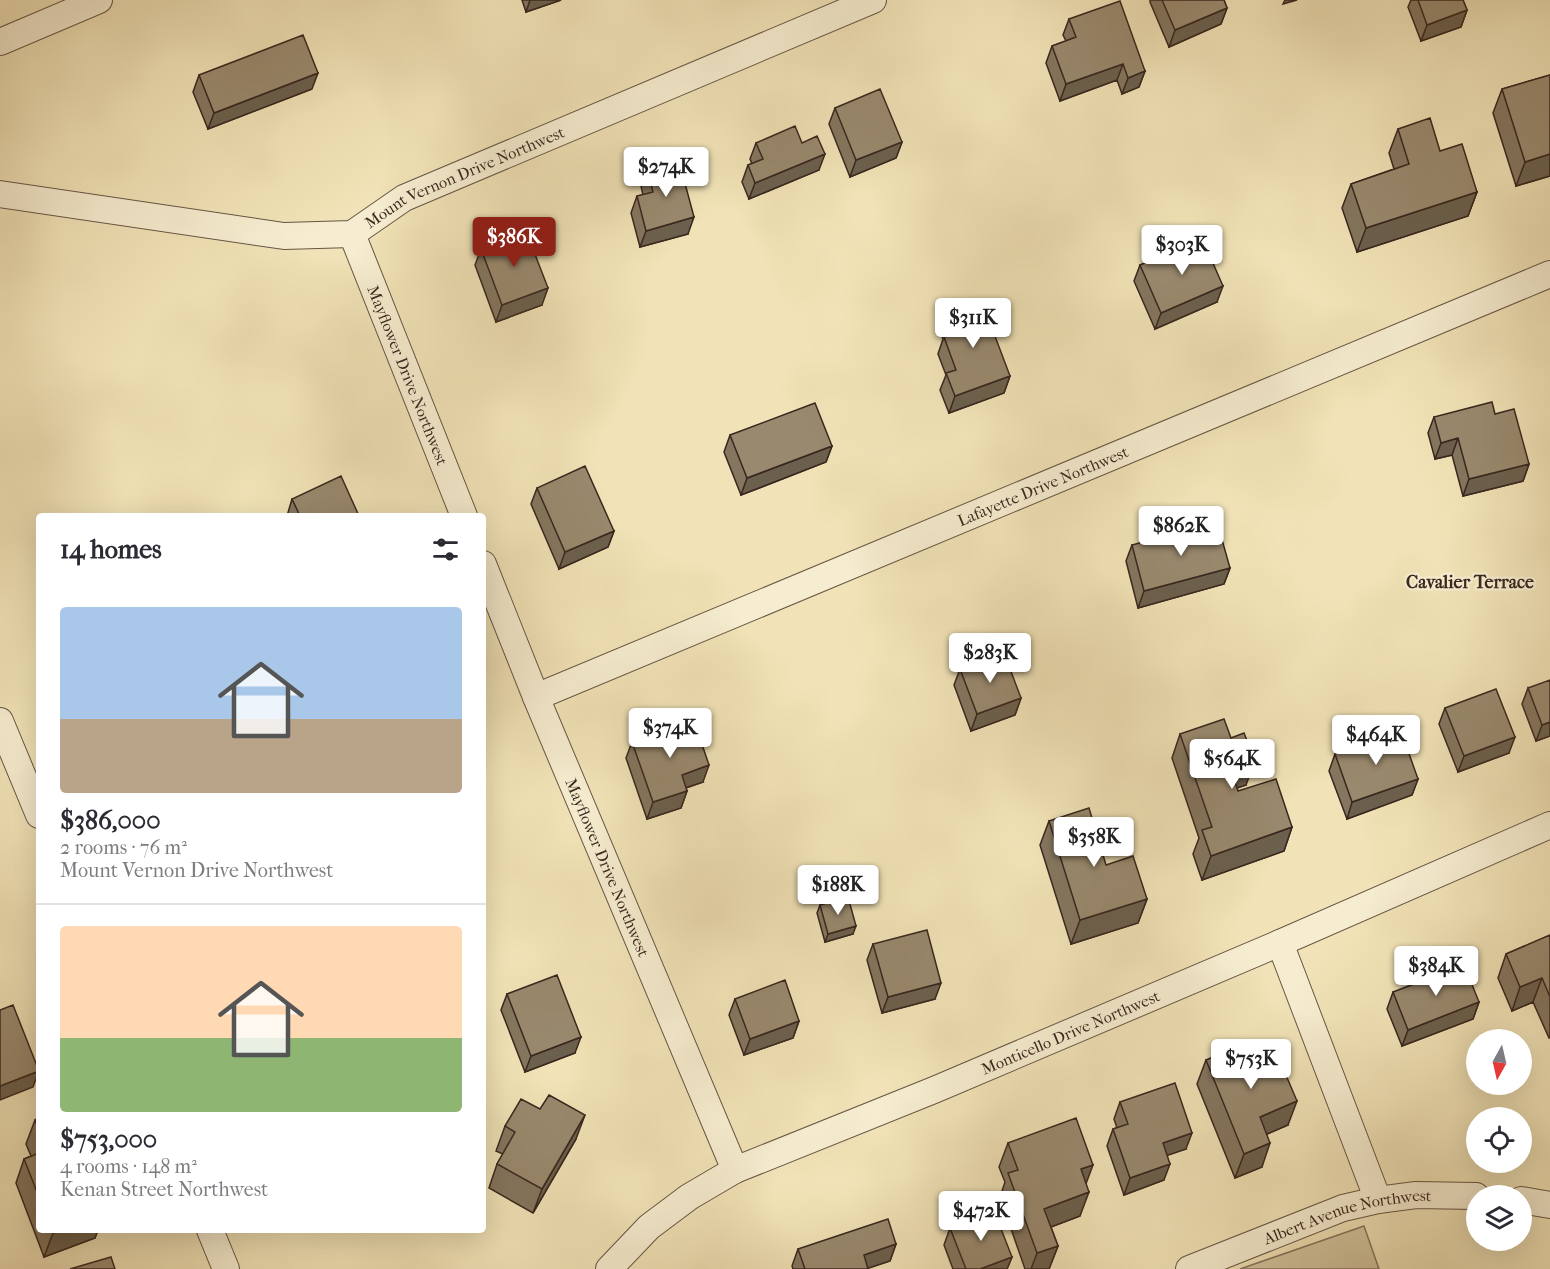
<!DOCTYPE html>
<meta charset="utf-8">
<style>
:root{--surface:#fff;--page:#f2f2f3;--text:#2b2b33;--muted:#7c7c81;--line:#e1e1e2;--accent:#8f2418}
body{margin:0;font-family:"IM FELL French Canon",serif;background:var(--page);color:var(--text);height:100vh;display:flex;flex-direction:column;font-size:22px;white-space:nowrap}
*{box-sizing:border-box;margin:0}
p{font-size:20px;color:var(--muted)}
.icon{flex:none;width:33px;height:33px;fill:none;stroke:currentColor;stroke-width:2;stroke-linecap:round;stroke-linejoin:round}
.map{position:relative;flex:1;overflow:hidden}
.sheet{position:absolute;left:36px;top:513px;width:450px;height:720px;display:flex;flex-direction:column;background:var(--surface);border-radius:6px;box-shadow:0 6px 24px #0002}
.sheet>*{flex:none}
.needle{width:39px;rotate:188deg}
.fabs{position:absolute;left:1466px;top:1029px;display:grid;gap:12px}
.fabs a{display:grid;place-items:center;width:66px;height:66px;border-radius:50%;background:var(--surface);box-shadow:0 6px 24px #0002;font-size:30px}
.price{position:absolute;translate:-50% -51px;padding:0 14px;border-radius:6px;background:#fff;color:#222;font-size:20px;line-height:39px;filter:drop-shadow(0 2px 3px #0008)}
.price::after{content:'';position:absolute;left:50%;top:36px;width:18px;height:14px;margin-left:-9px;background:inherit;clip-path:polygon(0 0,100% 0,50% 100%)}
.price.on{background:var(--accent);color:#fff}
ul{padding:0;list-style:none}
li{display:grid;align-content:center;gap:12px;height:318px;padding:0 24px}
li+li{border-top:2px solid var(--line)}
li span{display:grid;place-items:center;height:186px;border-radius:6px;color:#555}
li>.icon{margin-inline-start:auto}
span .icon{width:108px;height:108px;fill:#fffc;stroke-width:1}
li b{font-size:26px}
h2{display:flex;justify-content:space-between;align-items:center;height:72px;padding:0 24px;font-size:26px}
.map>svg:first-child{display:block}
</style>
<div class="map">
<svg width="1550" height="1269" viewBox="0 0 1550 1269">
<rect width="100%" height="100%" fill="#f1e3b7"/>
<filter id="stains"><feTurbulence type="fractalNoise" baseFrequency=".00333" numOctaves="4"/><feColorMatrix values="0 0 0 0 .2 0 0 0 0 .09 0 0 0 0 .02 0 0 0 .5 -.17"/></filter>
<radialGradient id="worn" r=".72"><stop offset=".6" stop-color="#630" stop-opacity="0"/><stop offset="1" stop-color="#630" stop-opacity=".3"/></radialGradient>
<path fill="#d2c39d" stroke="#86755e" stroke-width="1.5" d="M1364 1226 1379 1269H1240Z"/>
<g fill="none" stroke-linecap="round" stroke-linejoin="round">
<g stroke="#675645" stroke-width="28">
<g id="minor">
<path d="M0 42 99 0"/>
<path id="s1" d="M0 194 284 236 352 234 404 198 873 0"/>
<path id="s2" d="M352 234 464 516"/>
<path id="s3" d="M483 564 536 697 735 1170"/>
<path id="s4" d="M536 697 1550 274"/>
<path d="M0 721 39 815"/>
<path d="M1280 943 1378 1200"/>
<path d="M1521 1200 1550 1205"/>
<path d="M210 1230 226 1269"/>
<path id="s5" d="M609 1269 649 1227 689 1197 735 1170 934 1090 1280 943 1550 825"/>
<path id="s6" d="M1189 1269 1343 1208 1378 1200 1416 1195 1476 1196"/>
</g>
</g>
<use href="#minor" stroke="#f6edd0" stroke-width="26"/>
</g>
<path fill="#84765f" stroke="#39271f" stroke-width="1.5" d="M522 0H561L526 12Z
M1150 0H1224L1227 8 1221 24 1169 47 1150 2Z
M1411 0H1463L1467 10 1461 27 1421 41 1408 7Z
M1069 19 1145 71 1139 87 1122 94 1117 80 1060 101 1046 63 1052 46 1066 41 1063 35Z
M199 75 312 89 208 129 193 92Z
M1550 75V176L1516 186 1493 113 1502 89Z
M835 108 902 142 896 158 850 177 829 124Z
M1398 129 1440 151 1477 192 1468 216 1357 252 1342 208 1351 184 1394 169 1389 153Z
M756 143H802L819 170 749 199 742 182 748 165 752 164 750 159Z
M647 169 688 234 640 247 631 213 637 196 643 195 641 186Z
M481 249 542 305 496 322 475 265Z
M1140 265 1217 302 1155 329 1134 281Z
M945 312 1010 376 1004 393 949 413 940 390 946 375 938 354 943 339 939 329Z
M1495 414 1529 464 1523 481 1463 496 1452 455 1435 459 1428 433 1434 417Z
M730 435 832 446 826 462 741 495 724 452Z
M537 488 614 531 608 547 559 569 531 504Z
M292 499 359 516H287Z
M1132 545 1230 568 1224 584 1138 608 1126 561Z
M960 669 1021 698 1015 715 971 731 954 685Z
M1528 688 1550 736 1536 741 1522 704Z
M1445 708 1509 753 1458 772 1439 724Z
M1180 734 1246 785 1237 788 1238 791 1292 827 1284 851 1202 880 1193 854 1199 838 1172 758Z
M632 742 703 782 686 788 687 791 681 808 647 819 626 758Z
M1335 754 1418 779 1412 795 1347 819 1329 771Z
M1049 821 1106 865 1147 899 1138 923 1071 944 1040 845Z
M820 905 853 934 825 942 817 913Z
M1550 935V1038H1549L1533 1002 1512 1011 1498 978 1506 954Z
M873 944 935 999 882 1013 867 960Z
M1393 992 1479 1002 1473 1019 1402 1046 1387 1009Z
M507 994 575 1053 525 1072 501 1010Z
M735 999 799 1021 793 1038 744 1055 729 1015Z
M1206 1060 1288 1125 1267 1134 1262 1167 1235 1178 1197 1084Z
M1120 1102 1186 1149 1167 1155 1164 1180 1124 1195 1107 1146 1113 1129 1117 1128 1114 1119Z
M39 1118V1230H98L95 1238 44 1257 16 1183 24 1159 31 1156 26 1144 35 1120Z
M505 1126 576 1139 533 1213 489 1188 497 1164 503 1154 496 1151Z
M1008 1143 1086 1184 1080 1216 1051 1227 1058 1246 1049 1269H1025L1000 1197 1005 1182 999 1167Z
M950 1228 1012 1257 1007 1269H953L944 1245Z
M896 1244 890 1261 868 1268V1269H793L792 1266 798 1249Z"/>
<path fill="#6b604d" stroke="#39271f" stroke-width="1.5" d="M530 0H561L526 12Z
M1285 0H1297L1283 4Z
M1227 8 1221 24 1169 47 1175 30Z
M1467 10 1461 27 1421 41 1427 25Z
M1123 64 1117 80 1060 101 1066 84Z
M1145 71 1139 87 1122 94 1128 78Z
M318 73 312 89 208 129 214 113Z
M902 142 896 158 850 177 856 160Z
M825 154 819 170 749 199 755 183Z
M1550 154V176L1516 186 1525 162Z
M1477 192 1468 216 1357 252 1366 228Z
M694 217 688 234 640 247 646 231Z
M1223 286 1217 302 1155 329 1161 313Z
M548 288 542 305 496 322 502 305Z
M1010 376 1004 393 949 413 955 396Z
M1458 438 1452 455 1435 459 1441 443Z
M832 446 826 462 741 495 747 478Z
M1529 464 1523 481 1463 496 1469 479Z
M614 531 608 547 559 569 565 552Z
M1230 568 1224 584 1138 608 1144 591Z
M1021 698 1015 715 971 731 977 714Z
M1550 722V736L1536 741 1542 725Z
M1515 737 1509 753 1458 772 1464 756Z
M1255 761 1246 785 1222 793 1231 769Z
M709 765 703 782 676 791 682 775Z
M1418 779 1412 795 1347 819 1352 802Z
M687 791 681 808 647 819 653 802Z
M1292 827 1284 851 1202 880 1211 856Z
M1147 899 1138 923 1071 944 1080 920Z
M856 926 853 934 825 942 828 934Z
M1542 978 1533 1002 1512 1011 1520 987Z
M941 983 935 999 882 1013 888 997Z
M1479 1002 1473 1019 1402 1046 1408 1030Z
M799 1021 793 1038 744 1055 750 1039Z
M581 1037 575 1053 525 1072 531 1056Z
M39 1071 33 1087 0 1100V1086Z
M1297 1101 1288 1125 1251 1141 1260 1117Z
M585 1115 576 1139 533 1213 542 1189Z
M1192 1133 1186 1149 1157 1159 1163 1143Z
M1270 1143 1262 1167 1235 1178 1244 1154Z
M1170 1164 1164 1180 1124 1195 1130 1178Z
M1093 1165 1084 1189 1081 1169Z
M1089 1192 1080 1216 1035 1233 1044 1209Z
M61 1230H98L95 1238 44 1257 53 1233Z
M896 1244 890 1261 866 1269 864 1255Z
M1058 1246 1049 1269H1031L1037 1253Z
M1012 1257 1007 1269H980Z"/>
<path fill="#99896e" stroke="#39271f" stroke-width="1.5" d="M1162 0H1224L1227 8 1175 30Z
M1418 0H1463L1467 10 1427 25Z
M1120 1 1145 71 1128 78 1123 64 1066 84 1052 46 1076 37 1069 19Z
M303 35 318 73 214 113 199 75Z
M1550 75V154L1525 162 1502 89Z
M880 89 902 142 856 160 835 108Z
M1430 118 1440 151 1462 144 1477 192 1366 228 1351 184 1409 164 1398 129Z
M795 126 802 143 817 136 825 154 755 183 748 165 763 159 756 143Z
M679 161 694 217 646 231 637 196 653 192 647 169Z
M526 231 548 288 502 305 481 249Z
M1202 238 1223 286 1161 313 1140 265Z
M981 299 1010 376 955 396 946 373 956 370 944 337 953 334 945 312Z
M1492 402 1495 414 1514 409 1529 464 1469 479 1458 438 1441 443 1434 417Z
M815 403 832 446 747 478 730 435Z
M585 466 614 531 565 552 537 488Z
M341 476 359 516H300L292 499Z
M1217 522 1230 568 1144 591 1132 545Z
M1004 653 1021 698 977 714 960 669Z
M1550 680V722L1542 725 1528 688Z
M1496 689 1515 737 1464 756 1445 708Z
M1224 719 1231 738 1244 733 1255 761 1231 769 1238 791 1276 779 1292 827 1211 856 1202 830 1212 827 1180 734Z
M694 721 709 765 682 775 687 791 653 802 632 742Z
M1401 731 1418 779 1352 802 1335 754Z
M1089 808 1106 865 1133 856 1147 899 1080 920 1049 821Z
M848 897 856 926 828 934 820 905Z
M927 930 941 983 888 997 873 944Z
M1550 935V997L1542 978 1520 987 1506 954Z
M1464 965 1479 1002 1408 1030 1393 992Z
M557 975 581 1037 531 1056 507 994Z
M785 980 799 1021 750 1039 735 999Z
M13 1005 39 1071 0 1086V1010Z
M1252 1041 1257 1054 1274 1047 1297 1101 1260 1117 1270 1143 1244 1154 1206 1060Z
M1175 1083 1192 1133 1163 1143 1170 1164 1130 1178 1113 1129 1128 1124 1120 1102Z
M549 1095 585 1115 542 1189 497 1164 515 1132 505 1126 521 1099 540 1109Z
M39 1118V1132L35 1120Z
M1076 1118 1093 1165 1081 1169 1089 1192 1044 1209 1058 1246 1037 1253 1008 1173 1018 1170 1008 1143Z
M39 1153V1197L24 1159Z
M994 1211 1012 1257 980 1269H966L950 1228Z
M888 1219 896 1244 864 1255 868 1269H805L798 1249Z
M52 1230H61L53 1233Z
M111 1257 115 1269H70Z"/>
<g text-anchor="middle" stroke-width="4.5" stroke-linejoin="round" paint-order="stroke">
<g font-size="16" fill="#39271f" stroke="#f6edd0">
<text dy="6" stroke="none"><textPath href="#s1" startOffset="482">Mount Vernon Drive Northwest</textPath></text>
<text dy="6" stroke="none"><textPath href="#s2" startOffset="152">Mayflower Drive Northwest</textPath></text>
<text dy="6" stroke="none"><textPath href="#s4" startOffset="549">Lafayette Drive Northwest</textPath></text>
<text dy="6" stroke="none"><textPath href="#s3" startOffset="328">Mayflower Drive Northwest</textPath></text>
<text dy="6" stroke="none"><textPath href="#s5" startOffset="524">Monticello Drive Northwest</textPath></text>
<text dy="6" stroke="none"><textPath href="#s6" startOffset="168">Albert Avenue Northwest</textPath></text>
</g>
<g font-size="18" font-weight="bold" fill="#39271f" stroke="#f6edd0">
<text x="1470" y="588">Cavalier Terrace</text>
</g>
</g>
<rect width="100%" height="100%" filter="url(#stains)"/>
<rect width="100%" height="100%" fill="url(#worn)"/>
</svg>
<div class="fabs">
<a><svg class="needle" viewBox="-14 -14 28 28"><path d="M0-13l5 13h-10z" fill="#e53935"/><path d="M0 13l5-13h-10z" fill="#7c7c81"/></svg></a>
<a><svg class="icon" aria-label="locate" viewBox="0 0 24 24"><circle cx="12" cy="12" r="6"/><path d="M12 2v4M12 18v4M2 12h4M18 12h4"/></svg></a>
<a><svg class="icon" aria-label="layers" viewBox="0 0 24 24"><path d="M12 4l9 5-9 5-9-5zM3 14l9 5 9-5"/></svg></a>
</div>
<b class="price" style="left:666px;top:198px">$274K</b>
<b class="price on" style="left:514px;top:268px">$386K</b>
<b class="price" style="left:1182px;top:276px">$303K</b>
<b class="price" style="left:973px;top:349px">$311K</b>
<b class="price" style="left:1181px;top:557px">$862K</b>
<b class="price" style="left:990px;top:684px">$283K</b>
<b class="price" style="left:670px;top:759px">$374K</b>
<b class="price" style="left:1376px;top:766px">$464K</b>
<b class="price" style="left:1232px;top:790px">$564K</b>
<b class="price" style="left:1094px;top:868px">$358K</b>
<b class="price" style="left:838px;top:916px">$188K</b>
<b class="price" style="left:1436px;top:997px">$384K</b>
<b class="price" style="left:1251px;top:1090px">$753K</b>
<b class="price" style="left:981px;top:1242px">$472K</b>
<section class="sheet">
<h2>14 homes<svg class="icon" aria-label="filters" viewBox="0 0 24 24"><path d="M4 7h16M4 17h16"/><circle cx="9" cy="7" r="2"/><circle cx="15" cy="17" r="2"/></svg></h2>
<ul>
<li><span style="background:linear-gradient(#a9c7e8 60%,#b9a48a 0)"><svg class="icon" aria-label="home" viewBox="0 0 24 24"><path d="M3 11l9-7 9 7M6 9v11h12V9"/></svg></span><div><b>$386,000</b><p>2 rooms · 76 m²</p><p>Mount Vernon Drive Northwest</p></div></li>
<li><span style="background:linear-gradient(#ffd9b3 60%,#8fb573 0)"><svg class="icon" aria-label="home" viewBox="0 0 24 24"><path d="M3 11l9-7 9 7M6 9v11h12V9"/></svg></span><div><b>$753,000</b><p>4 rooms · 148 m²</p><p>Kenan Street Northwest</p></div></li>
</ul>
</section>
</div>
